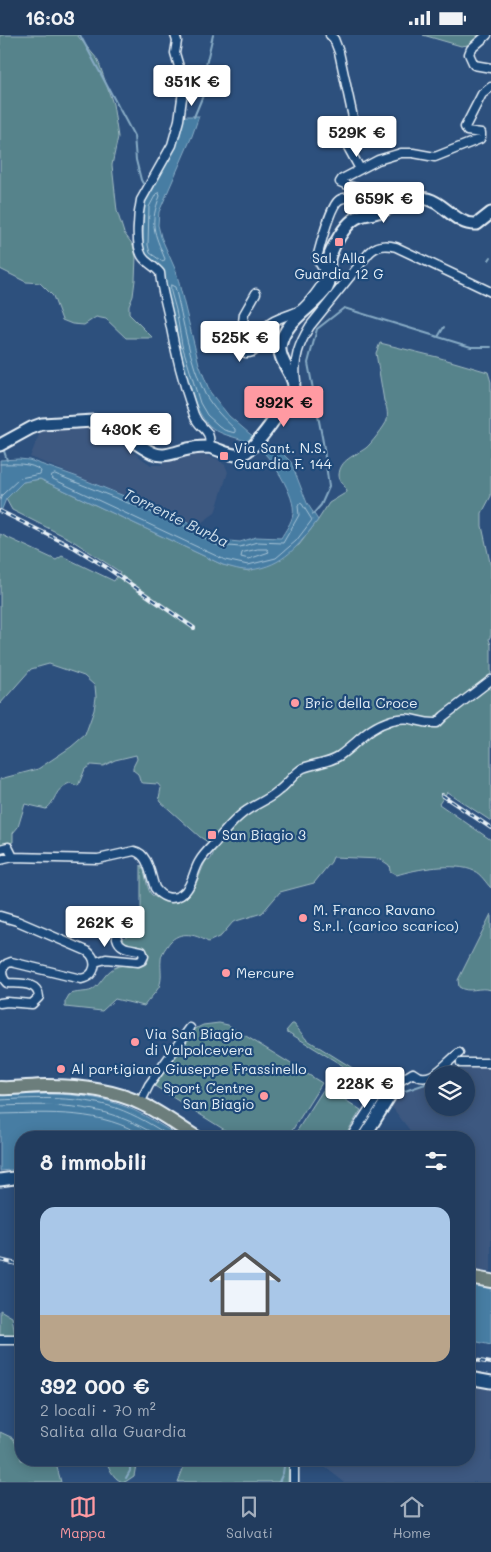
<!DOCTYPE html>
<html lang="it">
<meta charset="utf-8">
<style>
:root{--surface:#223c5e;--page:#2e4767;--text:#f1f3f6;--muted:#a2adbc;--line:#3f5673;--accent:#ff9aa2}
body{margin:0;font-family:Mali,sans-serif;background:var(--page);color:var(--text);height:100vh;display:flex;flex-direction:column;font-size:19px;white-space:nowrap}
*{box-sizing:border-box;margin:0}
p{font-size:16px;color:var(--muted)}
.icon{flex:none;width:28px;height:28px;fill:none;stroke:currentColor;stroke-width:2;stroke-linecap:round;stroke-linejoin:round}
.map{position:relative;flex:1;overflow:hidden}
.drawer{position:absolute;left:15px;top:1096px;width:460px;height:335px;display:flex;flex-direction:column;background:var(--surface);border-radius:20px;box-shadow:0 2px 12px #0003,0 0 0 1px var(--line)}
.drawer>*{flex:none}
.buttons{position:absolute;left:425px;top:1031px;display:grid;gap:10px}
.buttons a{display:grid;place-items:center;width:50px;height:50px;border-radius:50%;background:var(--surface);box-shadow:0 2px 12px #0003,0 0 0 1px var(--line);font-size:25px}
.price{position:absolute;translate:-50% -42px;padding:0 11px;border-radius:5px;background:#fff;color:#222;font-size:16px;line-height:32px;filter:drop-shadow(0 1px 2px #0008)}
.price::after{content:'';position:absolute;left:50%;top:30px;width:15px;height:11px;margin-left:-8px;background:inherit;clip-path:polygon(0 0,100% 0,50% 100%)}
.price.active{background:var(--accent);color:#111}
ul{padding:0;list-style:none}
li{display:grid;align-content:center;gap:10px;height:265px;padding:0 25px}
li+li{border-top:1px solid var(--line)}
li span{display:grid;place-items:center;height:155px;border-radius:15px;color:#555}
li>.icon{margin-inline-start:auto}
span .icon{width:90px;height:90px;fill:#fffc;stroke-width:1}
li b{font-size:21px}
h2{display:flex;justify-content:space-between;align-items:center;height:60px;padding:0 25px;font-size:21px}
.status{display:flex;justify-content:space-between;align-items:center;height:35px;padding:0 25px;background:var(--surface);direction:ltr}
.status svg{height:14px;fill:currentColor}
.menu{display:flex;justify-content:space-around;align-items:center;height:70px;border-top:1px solid var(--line);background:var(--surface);font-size:14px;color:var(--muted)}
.menu a{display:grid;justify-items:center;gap:2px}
.menu .active{color:var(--accent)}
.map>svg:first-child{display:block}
</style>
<div class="status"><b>16:03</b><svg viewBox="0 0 49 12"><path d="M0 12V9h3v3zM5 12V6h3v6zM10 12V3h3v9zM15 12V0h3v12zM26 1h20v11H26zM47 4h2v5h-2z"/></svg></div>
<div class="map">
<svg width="491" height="1447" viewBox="0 0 491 1447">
<rect width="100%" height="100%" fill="#2d507d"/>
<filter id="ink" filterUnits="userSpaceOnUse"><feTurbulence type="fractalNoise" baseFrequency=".02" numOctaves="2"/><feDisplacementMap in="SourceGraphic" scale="10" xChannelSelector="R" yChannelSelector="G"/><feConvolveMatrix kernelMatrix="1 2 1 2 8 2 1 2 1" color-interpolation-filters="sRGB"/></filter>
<g filter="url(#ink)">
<path fill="#3d5880" d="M96 394 107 399 151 430H161L168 424 183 419 198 418 217 424 225 430 228 437 215 478 198 490 30 422 41 395Z
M467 1032 491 1033V1236L474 1238 469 1236V1102H415L388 1067 397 1060 434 1046V1072H466V1040H451Z
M469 1348 491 1352V1447H344L326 1433 324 1425H469Z"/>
<path fill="#57838b" stroke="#a0bac2" d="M0 0H77L98 25 113 69 118 102 112 130 117 176 124 198 133 210 136 222 135 245 133 261 129 271V279L153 303H126L106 284 96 282 84 290 72 289 62 285 53 261 40 248 26 247 0 234Z
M423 0H479L468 10 461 11Z
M380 308 437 322 488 337 491 347V461L482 478V491L491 532V600L489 604 491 610V786L447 757 439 769 491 805V853C486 848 481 839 474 836 456 827 415 834 397 840L390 836 389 830 380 824 333 822 331 827 314 848 280 857 262 878 233 887 221 901 208 907C194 898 177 895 167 911 164 915 161 920 161 925 160 934 163 942 159 952 155 959 148 965 144 971L115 964 102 976 65 972V967L69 960C76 956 86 958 92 955 102 949 105 935 119 931 127 929 138 935 146 929 150 925 148 918 146 914L129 910 123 907 122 904 139 893 141 886V830C147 838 145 850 151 859 155 863 160 864 165 866 191 874 197 844 206 825L209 826C213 822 213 817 216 812L200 802 161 767 159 763 161 753 158 749 143 748 140 746 138 739 133 735V732L137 724 136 720 115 725 103 731 91 730 85 734 78 751 70 748C54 754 57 765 46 774L25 769 18 792 13 798V807L0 810V744L38 734 71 712 85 700 94 675 96 662 95 651 84 641 49 629 31 634 0 669V499L56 525 62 521 114 546 120 537 70 504 12 475 6 464 23 447 40 444 223 530 249 536 299 510 318 485 329 468 347 457C346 451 339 447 339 440 340 424 355 421 366 413 370 410 386 390 387 385 388 379 387 371 384 366L376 318Z
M491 879V955C480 951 469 959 459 952L458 945Z
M219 988 228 990 322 1048 288 1102H236L153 1050 191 996 203 990Z
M292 989H294L306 1004 375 1047 376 1051 286 996Z
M325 1052 361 1075 344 1102H293Z
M0 1275 12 1282 15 1301 13 1303H0Z
M0 1397 13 1403 19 1415H21V1425H55L61 1447H0Z
M106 1425H137L134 1441 125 1447C115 1447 109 1434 106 1425Z
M182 1425H289L288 1447H178L183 1434Z"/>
<path fill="#467da3" stroke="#87abc5" d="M184 81H199L192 101 159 177 158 190 161 202 176 236 199 329 210 357 229 381 250 399 283 419 291 427 307 468 318 485C299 510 284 531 250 535 242 536 231 532 223 530L40 444 23 447 6 464 0 479V425L19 424 29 425 75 441 183 485 218 505 240 507 256 502 281 503C285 496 292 487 293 479 297 463 270 419 256 411 237 399 215 404 201 380 194 368 191 354 186 341 175 307 169 272 162 237L156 229 144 220 143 211 144 170 161 140 177 107Z
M56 1059C76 1060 98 1062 118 1069 140 1076 160 1090 180 1102H21V1134L0 1136V1060Z
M469 1249 491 1254V1310L469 1305Z"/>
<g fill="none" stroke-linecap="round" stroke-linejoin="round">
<path stroke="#a7c3d6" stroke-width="1" d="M159 158 160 161C149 189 154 197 165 224L163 227 150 218 148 210 149 172 156 159Z
M171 250 175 252C184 287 189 326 205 359 213 373 224 384 235 394V398L224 395 218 390 207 380 200 368 182 310 176 275 171 257Z
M0 429C13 429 31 427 41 436L40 439 20 443 2 460 0 465
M55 439 181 489 217 510 240 512 257 507 283 508 299 480 298 471 300 468 302 469 312 485 296 506 276 523 248 530 225 525 53 444 51 441Z
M258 514H267L269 517 249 524 241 522 242 518Z
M0 1065C38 1063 79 1061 116 1073 136 1080 154 1091 171 1102
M0 1071C61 1069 106 1068 159 1102
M0 1079C50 1078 102 1074 145 1102"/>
<path stroke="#87abc5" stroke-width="2" d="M80 0 134 101 136 125 141 145 145 152
M194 82 204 58 206 30 213 0
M489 225 491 222
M438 302 444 292
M3 413 7 425
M313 479 321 470 329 452 323 407 308 328 317 294 344 273 471 312H491
M448 1040 461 1031
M405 1056 434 1046
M126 1443 130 1436V1425
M279 1447 283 1438 285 1425"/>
<g stroke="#e8f1f8" stroke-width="11">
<path id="street" d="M175 0 177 6 175 18 184 49 179 85 172 110 141 165C138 179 135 209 142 221 146 228 155 231 160 238 161 253 166 268 169 283 175 316 183 348 194 380 200 396 212 392 209 412
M330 0 334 4 339 17 354 87 348 112 360 134
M487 0 471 14 469 19 474 30 491 33
M256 258 244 279 240 312 246 318C264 318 257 299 268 290 277 282 290 281 300 275 306 271 325 248 325 241 325 234 319 229 317 223 320 212 330 171 339 165 346 160 361 163 370 163L373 161 374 158 372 156 352 152 340 147 342 144 378 125 401 118H413L435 122 480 104 481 102V98L467 96 465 92 482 59 491 52
M296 346C293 324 299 309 310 291L369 218C377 210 385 209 396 212L491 257
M0 814 8 812 13 822
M0 825 13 822 98 824 134 816C149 819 150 840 155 853 161 862 171 866 181 860 192 853 193 837 199 827 203 820 209 814 214 809 223 798 234 784 246 776 256 769 268 765 278 756 287 750 294 738 303 733 315 728 328 728 339 721 360 706 366 693 392 685 413 680 418 689 437 688L444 681 491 645
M0 881 17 886 87 916C99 925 96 941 81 944L11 927C0 930 0 941 7 948 18 949 38 946 39 962L32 969 7 967 0 968
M95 927 106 924 138 927 142 925 144 921 142 916C132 913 120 915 117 903
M461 1028H491
M140 1068 149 1050 190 993
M351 1102 379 1059 413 1038C430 1053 447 1026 459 1018
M0 1305H21
M294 1425V1447"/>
</g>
<g stroke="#e8f1f8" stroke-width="15">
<path id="secondary" d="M0 410 31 393 42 389 94 386C118 389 132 409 153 418 166 424 181 414 194 413 199 412 205 412 209 412 219 414 229 421 239 420 255 418 282 372 293 358 299 343 278 328 280 312 284 285 313 273 327 253 333 243 326 230 330 220 334 209 344 192 353 185 360 179 369 180 378 177 392 173 406 162 421 163 444 164 454 191 477 189L491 178
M364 1102 389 1062
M0 1145 21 1142
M469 1343 491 1347"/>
</g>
<g stroke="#e8f1f8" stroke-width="16">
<path id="primary" d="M0 1053C15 1054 31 1051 46 1051 78 1051 111 1054 140 1068 160 1077 178 1091 196 1102
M469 1242 491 1246"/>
</g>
<use href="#street" stroke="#1f4a7a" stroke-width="8"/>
<use href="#secondary" stroke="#1f4a7a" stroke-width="11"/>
<use href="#primary" stroke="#6c7e7c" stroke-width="12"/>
<g stroke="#e8f1f8" stroke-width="4">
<path id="rail" d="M0 476 75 513 106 532 194 593
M442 760 491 793
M0 1225 21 1230
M469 1324 491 1328"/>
</g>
<use href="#rail" stroke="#1f4a7a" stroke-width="2" stroke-dasharray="5.5" stroke-linecap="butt"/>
</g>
</g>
<g fill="#ff9aa2" stroke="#1f4a7a" stroke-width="2">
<rect x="334" y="202" width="10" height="10" rx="2.5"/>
<rect x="219" y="416" width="10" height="10" rx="2.5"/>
<circle cx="295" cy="668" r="5"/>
<rect x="207" y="795" width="10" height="10" rx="2.5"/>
<circle cx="303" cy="883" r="5"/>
<circle cx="226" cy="938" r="5"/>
<circle cx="135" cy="1007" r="5"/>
<circle cx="61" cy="1034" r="5"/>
<circle cx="264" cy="1061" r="5"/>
</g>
<g text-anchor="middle" stroke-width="4.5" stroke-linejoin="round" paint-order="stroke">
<g font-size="14" fill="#e8f1f8" stroke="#1f4a7a" text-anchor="start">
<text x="339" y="228" text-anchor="middle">Sal. Alla<tspan x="339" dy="16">Guardia 12 G</tspan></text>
<text x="234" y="418">Via Sant. N.S.<tspan x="234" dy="16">Guardia F. 144</tspan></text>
<text x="305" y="673">Bric della Croce</text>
<text x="222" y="805">San Biagio 3</text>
<text x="313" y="880">M. Franco Ravano<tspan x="313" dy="16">S.r.l. (carico scarico)</tspan></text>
<text x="236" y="943">Mercure</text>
<text x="145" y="1004">Via San Biagio<tspan x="145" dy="16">di Valpolcevera</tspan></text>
<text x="71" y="1039">Al partigiano Giuseppe Frassinello</text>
<text x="254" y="1058" text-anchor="end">Sport Centre<tspan x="254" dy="16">San Biagio</tspan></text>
</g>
<g font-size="15" font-style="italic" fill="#d0e0eb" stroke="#1f4a7a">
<text transform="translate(176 483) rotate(26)" y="5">Torrente Burba</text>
</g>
</g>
</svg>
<div class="buttons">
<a><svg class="icon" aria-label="layers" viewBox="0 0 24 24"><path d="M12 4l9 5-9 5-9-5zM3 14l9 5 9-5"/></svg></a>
</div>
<b class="price" style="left:192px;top:72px">351K €</b>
<b class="price" style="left:357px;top:123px">529K €</b>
<b class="price" style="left:384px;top:189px">659K €</b>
<b class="price" style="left:240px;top:328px">525K €</b>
<b class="price active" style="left:284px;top:393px">392K €</b>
<b class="price" style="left:131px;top:420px">430K €</b>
<b class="price" style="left:105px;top:913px">262K €</b>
<b class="price" style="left:365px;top:1074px">228K €</b>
<section class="drawer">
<h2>8 immobili<svg class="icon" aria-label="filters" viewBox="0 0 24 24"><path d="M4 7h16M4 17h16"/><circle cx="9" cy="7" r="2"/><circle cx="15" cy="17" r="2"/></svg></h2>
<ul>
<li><span style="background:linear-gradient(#a9c7e8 70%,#b9a48a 0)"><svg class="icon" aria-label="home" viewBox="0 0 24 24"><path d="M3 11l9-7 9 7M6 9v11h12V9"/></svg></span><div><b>392 000 €</b><p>2 locali · 70 m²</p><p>Salita alla Guardia</p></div></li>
</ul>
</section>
</div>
<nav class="menu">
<a class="active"><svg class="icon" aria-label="map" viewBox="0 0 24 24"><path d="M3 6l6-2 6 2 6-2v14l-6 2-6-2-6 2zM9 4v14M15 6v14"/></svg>Mappa</a>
<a><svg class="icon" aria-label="saved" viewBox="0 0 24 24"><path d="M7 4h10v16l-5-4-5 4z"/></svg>Salvati</a>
<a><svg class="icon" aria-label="home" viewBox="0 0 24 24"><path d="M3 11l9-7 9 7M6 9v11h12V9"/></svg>Home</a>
</nav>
